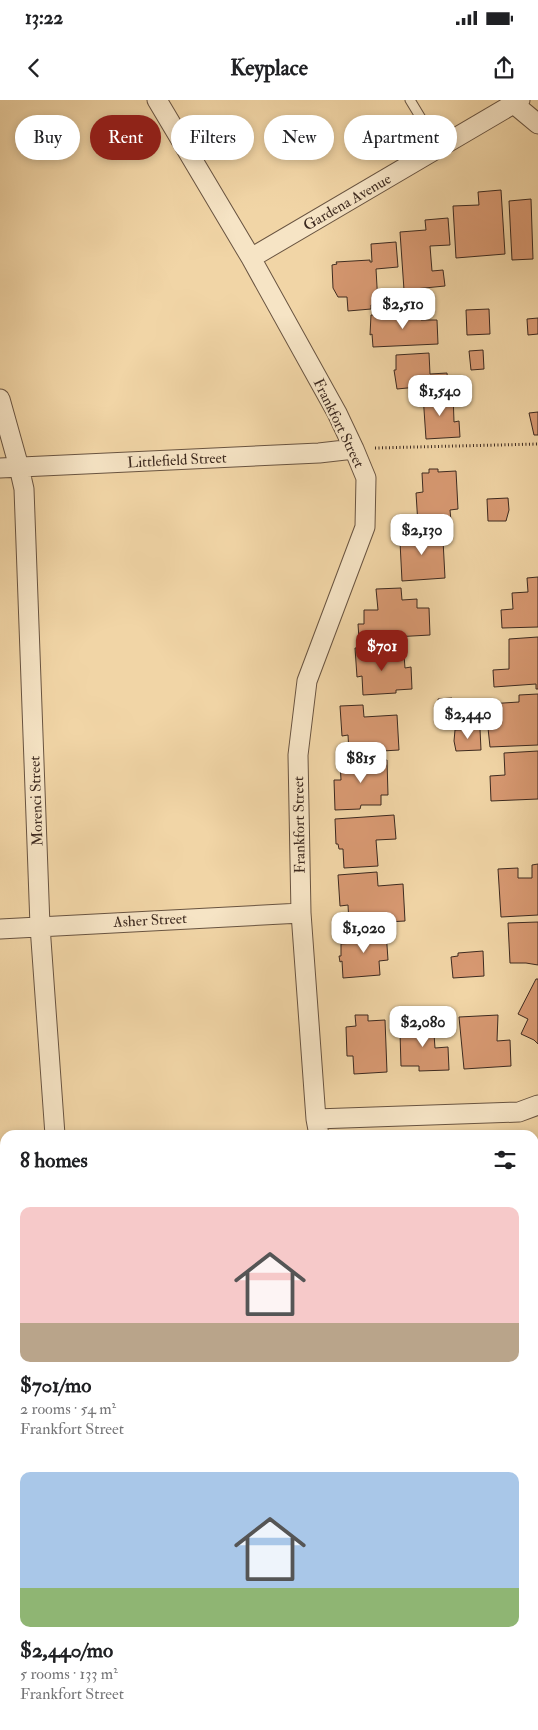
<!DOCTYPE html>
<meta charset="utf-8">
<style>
:root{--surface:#fff;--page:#f6f6f6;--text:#202124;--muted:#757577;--accent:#8f2418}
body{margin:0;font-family:"IM FELL Double Pica",serif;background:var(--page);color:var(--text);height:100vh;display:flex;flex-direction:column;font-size:19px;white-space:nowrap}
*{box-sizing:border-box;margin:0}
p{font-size:16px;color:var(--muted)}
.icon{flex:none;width:28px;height:28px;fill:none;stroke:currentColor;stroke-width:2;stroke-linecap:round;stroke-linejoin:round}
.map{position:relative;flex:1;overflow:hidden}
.panel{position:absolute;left:0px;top:1030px;width:539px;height:600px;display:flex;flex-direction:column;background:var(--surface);border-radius:15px 15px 0 0;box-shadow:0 2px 8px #0003}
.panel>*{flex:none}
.guide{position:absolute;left:15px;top:15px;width:509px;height:45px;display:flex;gap:10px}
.price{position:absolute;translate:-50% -42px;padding:0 11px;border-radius:10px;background:#fff;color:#222;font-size:16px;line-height:32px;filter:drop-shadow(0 1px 2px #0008)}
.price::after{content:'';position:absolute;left:50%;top:30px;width:15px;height:11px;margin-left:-8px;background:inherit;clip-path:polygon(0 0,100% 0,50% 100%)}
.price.on{background:var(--accent);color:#fff}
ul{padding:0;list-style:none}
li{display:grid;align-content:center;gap:10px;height:265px;padding:0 20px}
li span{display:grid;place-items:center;height:155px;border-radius:10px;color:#555}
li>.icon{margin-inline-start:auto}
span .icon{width:90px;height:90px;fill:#fffc;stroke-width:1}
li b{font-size:21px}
h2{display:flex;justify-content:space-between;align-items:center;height:60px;padding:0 20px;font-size:21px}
.chip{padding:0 18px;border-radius:22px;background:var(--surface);box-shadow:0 2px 8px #0003;font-size:18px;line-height:45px}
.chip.on{background:var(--accent);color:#fff}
.status{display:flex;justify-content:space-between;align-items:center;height:35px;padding:0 25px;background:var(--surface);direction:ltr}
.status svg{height:14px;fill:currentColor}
header{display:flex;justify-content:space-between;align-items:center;height:65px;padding:0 20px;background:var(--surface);font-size:22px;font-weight:700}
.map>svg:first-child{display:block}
</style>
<div class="status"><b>13:22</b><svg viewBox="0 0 49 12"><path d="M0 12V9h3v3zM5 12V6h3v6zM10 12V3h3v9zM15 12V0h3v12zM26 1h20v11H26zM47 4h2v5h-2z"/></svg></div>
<header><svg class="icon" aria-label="back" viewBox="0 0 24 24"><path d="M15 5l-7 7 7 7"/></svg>Keyplace<svg class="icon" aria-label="share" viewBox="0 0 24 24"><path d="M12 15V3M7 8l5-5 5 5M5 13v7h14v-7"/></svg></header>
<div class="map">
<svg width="538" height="1630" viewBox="0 0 538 1630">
<rect width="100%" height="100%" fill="#f1d5a6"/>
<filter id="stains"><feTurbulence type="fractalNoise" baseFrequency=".004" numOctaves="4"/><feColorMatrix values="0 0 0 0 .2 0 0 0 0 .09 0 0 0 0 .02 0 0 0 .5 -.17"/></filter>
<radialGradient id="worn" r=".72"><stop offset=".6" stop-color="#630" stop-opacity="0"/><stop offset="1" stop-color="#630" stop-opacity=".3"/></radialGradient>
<path fill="#d89972" stroke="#3c291f" d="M501 90 505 154 456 158 453 106 479 105 478 92Z
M531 99 533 159 512 160 509 101Z
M448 118 450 145 430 146 432 171 443 170 445 186 404 190 400 132 426 130 425 120Z
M396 142 398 167 376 169 378 204 371 205V209L348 211 347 197H338L333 188 332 165 337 164 336 162 370 160V162H372L371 144Z
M489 209 490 234 467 235 466 210Z
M421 212V220H437L438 244 373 247 372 234 370 235 371 215Z
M538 218V234L528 235 527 219Z
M483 250 484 269 471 270 469 251Z
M429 253 430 274 447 273 448 284 397 289 394 270H396V255Z
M453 293 454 322 459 321 460 337 426 339 423 295Z
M538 312V335H534L529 313Z
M429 369H438V372L456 371 458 409 450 410 451 421 443 422 442 423 418 425 416 393 423 392 422 373H429Z
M508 398 509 410 506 421H488L487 399Z
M432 430 433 441 443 440 445 478 402 481 400 442H402L401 432Z
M538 477V527L502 528 501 510 513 509 512 493 528 492 527 478Z
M401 488 402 500 417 499V508H429L430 535 359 539 358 524H364V510H378L376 489Z
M538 537V589H536V584L494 587 493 570 509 569V539Z
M378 547 379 559H394V556L404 555 405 568 411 567 412 589 396 590V593L363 595 362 576 357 577 355 548Z
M538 594V645L490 647 486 609H488V604L519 602V595Z
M452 598 453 613H439L438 599Z
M363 605 364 617 397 615 399 650 349 653 348 635 342 636 340 606Z
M480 629 481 650 456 651 454 641 455 630Z
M538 651V699L491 701 490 676 505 675 504 653Z
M387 660 388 695H381V705H361L360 709 335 710 334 680H341L340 662Z
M394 715 396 739 376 740 378 766 344 768 343 749H339L338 744H336L335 719Z
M538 764V815L501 817 498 769 518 768V778H532V765Z
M377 772 378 786 403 784 405 821 349 824 348 805 340 806 338 775Z
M538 822V865L526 863H510L508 823Z
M378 830V831H386L388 860 379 861 380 875 343 878 342 861 340 862 339 856H341V844L353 843 352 831Z
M483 851 484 876 453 878 451 857 458 856V853Z
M536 879H538V944L534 940 521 934 528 919 518 914Z
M355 915H368V921L385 920 387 972 354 974 353 956H347L346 927 356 926Z
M498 915 497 941 510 940 511 966 464 969 459 917Z
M413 918H433L434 925 436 926V933L434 934 435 948 448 947 449 970 419 971V966H401L400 933H414Z
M538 1047V1096L534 1097V1049Z
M534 1197H538V1244H534Z
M0 1403H5V1562L0 1563Z
M534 1600H538V1630H497L496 1625H494H534Z
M114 1625H194V1630H114Z"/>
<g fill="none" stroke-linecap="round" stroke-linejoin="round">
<g stroke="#695441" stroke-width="11">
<path id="lane" d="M410 0 439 48
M0 1375H5
M0 1589 5 1588
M59 1625V1630
M255 1625V1630"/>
</g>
<g stroke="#695441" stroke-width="21">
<path id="street" d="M157 0 251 158 337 313 354 349 366 378 365 427 307 581 298 655 301 813 316 1019 319 1035
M514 4 538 24
M251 158 520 0
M0 299 19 367 24 389 40 826 55 1035
M0 368 319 353 354 349
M0 829 301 813
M316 1019 519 1012 538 1005
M534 1288H538
M0 1302H5
M397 1625V1630"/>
</g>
<path stroke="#3c291f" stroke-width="3" stroke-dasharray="1 2.5" stroke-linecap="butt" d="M375 348 538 344
M220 1625 221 1630"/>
<use href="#lane" stroke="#f6e4c5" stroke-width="9"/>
<use href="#street" stroke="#f6e4c5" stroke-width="19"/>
</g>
<g text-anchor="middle" stroke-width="4.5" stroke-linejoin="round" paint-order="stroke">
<g font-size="15" fill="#3c291f" stroke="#f6e4c5">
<text transform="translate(347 102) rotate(-30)" y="5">Gardena Avenue</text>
<text transform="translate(339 323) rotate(64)" y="5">Frankfort Street</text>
<text transform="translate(177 360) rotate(-3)" y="5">Littlefield Street</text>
<text transform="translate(36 701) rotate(-92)" y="5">Morenci Street</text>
<text transform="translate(299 725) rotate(-91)" y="5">Frankfort Street</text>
<text transform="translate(150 820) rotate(-3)" y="5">Asher Street</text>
</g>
</g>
<rect width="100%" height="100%" filter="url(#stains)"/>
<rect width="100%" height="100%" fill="url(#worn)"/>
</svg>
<b class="price" style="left:403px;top:230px">$2,510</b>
<b class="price" style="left:440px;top:317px">$1,540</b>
<b class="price" style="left:422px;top:456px">$2,130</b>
<b class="price on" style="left:382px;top:572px">$701</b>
<b class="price" style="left:468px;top:640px">$2,440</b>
<b class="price" style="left:361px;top:684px">$815</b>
<b class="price" style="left:364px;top:854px">$1,020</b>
<b class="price" style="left:423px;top:948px">$2,080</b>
<div class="guide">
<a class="chip">Buy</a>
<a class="chip on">Rent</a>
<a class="chip">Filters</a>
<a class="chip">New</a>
<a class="chip">Apartment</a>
</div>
<section class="panel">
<h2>8 homes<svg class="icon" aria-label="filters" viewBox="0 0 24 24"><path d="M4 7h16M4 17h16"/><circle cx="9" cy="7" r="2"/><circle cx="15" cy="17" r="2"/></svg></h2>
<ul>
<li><span style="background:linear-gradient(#f6c9c9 75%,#b9a48a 0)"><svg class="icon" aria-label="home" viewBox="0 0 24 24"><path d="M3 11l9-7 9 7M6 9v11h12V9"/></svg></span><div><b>$701/mo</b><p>2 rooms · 54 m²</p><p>Frankfort Street</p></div></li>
<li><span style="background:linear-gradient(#a9c7e8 75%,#8fb573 0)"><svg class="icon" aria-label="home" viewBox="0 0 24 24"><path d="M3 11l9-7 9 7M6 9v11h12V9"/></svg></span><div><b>$2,440/mo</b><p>5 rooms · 133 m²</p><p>Frankfort Street</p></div></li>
</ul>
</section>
</div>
